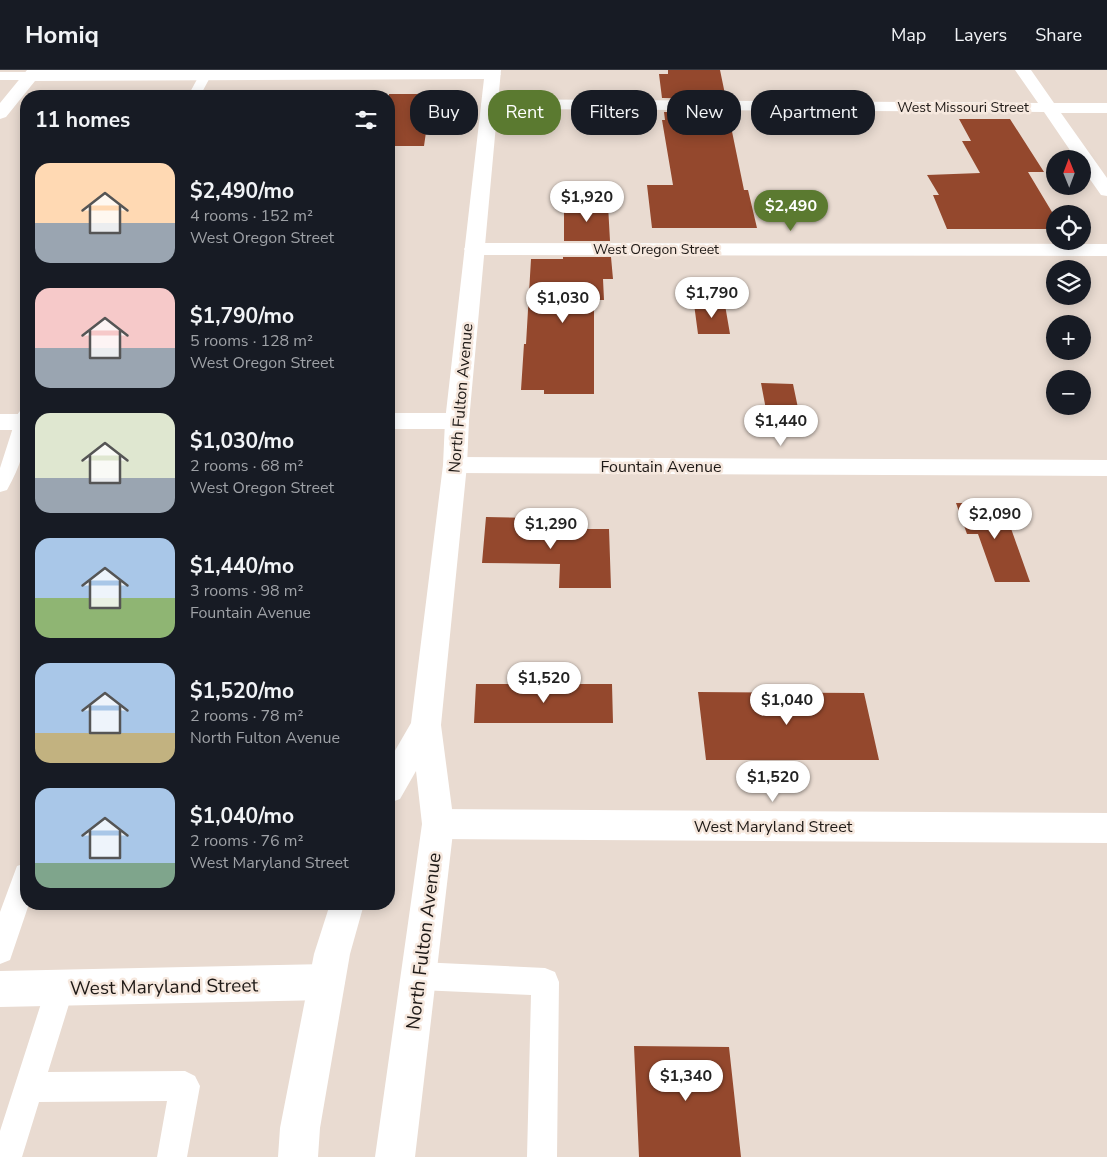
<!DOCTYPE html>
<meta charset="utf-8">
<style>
:root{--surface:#171b24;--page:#20242c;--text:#f1f3f6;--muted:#9ea1a6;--line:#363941;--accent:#5b7a30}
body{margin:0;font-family:"Nunito Sans",sans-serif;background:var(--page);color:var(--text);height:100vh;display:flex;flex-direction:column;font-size:19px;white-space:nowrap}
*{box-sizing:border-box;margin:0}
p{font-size:16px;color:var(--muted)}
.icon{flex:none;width:28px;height:28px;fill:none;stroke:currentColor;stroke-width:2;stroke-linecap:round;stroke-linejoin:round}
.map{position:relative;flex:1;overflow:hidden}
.panel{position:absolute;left:20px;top:20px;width:375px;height:820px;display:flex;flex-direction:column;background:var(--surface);border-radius:20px;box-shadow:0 2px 12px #0003}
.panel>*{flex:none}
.top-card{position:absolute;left:410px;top:20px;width:475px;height:45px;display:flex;gap:10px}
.needle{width:32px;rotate:359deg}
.tools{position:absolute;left:1046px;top:80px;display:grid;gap:10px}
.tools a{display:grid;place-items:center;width:45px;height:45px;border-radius:50%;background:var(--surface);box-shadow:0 2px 12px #0003;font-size:25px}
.price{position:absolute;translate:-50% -42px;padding:0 11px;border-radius:18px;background:#fff;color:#222;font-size:16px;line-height:32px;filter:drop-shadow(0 1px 2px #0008)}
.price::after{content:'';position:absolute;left:50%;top:30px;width:15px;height:11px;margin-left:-8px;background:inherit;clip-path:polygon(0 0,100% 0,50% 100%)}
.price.current{background:var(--accent);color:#fff}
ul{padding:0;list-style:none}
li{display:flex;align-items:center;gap:15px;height:125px;padding:0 15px}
li span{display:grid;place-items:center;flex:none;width:140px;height:100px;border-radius:15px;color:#555}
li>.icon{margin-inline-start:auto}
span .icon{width:60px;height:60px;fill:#fffc;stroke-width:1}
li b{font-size:21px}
h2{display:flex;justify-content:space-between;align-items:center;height:60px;padding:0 15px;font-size:21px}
.chip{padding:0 18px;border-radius:20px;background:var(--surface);box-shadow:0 2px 12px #0003;font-size:18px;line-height:45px}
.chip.current{background:var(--accent);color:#fff}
header{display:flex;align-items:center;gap:30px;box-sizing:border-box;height:70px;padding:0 25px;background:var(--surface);border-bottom:1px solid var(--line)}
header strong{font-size:24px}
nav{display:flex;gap:28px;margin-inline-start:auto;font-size:18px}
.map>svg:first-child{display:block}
</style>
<header>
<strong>Homiq</strong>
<nav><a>Map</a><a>Layers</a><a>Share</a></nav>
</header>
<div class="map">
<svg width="1107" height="1087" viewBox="0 0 1107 1087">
<rect width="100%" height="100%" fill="#e9dbd1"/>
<path fill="#94482d" d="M668 0H720L726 29 662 28 659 4H668Z
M389 24H444L438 62H426L424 76H389Z
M664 42H728L744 120H748L757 158H652L647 115H673L662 50H665Z
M959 49H1010L1044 102H1028L1055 147V159H947L933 125H939L927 105 980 103 962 71H971Z
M608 135 610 171H564V136Z
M563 187H611L613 209H603L604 230H594V324H544V320H521L524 274H526L531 189H563Z
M694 234 725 235 730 264H698Z
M761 313 793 314 803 362 770 361Z
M956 433H1002L1030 512H995L978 464H967Z
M486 447 531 448 530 459H609L611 518H559L560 494 482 493Z
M476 614H612L613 653H474Z
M698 622 864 623 879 690H706Z
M634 976 729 977 741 1087H639Z"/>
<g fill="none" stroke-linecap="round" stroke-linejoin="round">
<path fill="#fff" fill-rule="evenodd" d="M202 0H214L200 26H188Z
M0 2H30L36 6 30 10H0Z
M26 339C28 371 23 392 7 420L0 422V398L17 345 20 341Z
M26 793V834H29L10 890 0 894V842L17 796Z
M419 892 545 898 555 902 559 912 557 1087H527L531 925 419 920 409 916 405 906 409 896Z
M60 904 70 908 74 918 48 1002 185 1001 195 1006 200 1016 187 1087H157L167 1031 39 1032 22 1087H0V1061L46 918 50 908Z"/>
<path fill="#fff" fill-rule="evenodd" d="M27 0H495L501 4 498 7 493 9 35 11 6 47 0 49V33Z
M1015 0H1031L1054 33H1107V43H1061L1107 108V126L1101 125 1082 98V89H1076L1044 42 489 39 483 37 481 34 483 31 489 29 1038 33Z
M474 173 1107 174V186L474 185 467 183 464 179 467 175Z
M389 343H457L465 346 469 351 465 356 457 359H389Z
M0 344H26V360H0Z
M455 387 1107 390V406L455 403 446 401 443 395 446 389Z
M438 739 1107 743V773L438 769 427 765 422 754 427 743Z
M327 894 340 899 345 912 340 925 327 930 0 937V901Z"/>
<path fill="#fff" fill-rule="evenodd" d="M485 0H501L469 351 467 395 441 655 454 754 415 1087H375L422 754 416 701 400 729 389 733V691L411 653 443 395 445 351Z
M330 834H364L350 884 320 1058 318 1087H278L280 1058 314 884Z"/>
</g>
<g text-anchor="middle" stroke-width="5" stroke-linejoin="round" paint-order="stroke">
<g font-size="14" fill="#1e1916" stroke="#f6e8de">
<text x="963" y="42">West Missouri Street</text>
<text x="656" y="184">West Oregon Street</text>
</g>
<g font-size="16" fill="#1e1916" stroke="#f6e8de">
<text transform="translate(460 328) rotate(-85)" y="6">North Fulton Avenue</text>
<text x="661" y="402">Fountain Avenue</text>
<text x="773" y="762">West Maryland Street</text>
</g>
<g font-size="19" fill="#1e1916" stroke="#f6e8de">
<text transform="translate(423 871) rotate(-83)" y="7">North Fulton Avenue</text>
<text transform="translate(164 916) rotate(-1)" y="7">West Maryland Street</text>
</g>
</g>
</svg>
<div class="tools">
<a><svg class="needle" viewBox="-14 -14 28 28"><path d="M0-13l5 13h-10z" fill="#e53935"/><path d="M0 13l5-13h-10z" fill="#9ea1a6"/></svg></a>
<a><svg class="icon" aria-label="locate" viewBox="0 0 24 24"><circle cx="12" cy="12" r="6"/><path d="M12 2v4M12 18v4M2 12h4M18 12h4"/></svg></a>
<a><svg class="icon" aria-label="layers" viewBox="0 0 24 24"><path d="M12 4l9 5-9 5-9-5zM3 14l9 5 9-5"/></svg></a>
<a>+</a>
<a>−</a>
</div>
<b class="price" style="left:587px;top:153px">$1,920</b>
<b class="price current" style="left:791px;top:162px">$2,490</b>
<b class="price" style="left:712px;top:249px">$1,790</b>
<b class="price" style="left:563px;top:254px">$1,030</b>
<b class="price" style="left:781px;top:377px">$1,440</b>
<b class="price" style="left:995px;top:470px">$2,090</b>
<b class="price" style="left:551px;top:480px">$1,290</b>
<b class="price" style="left:544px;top:634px">$1,520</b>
<b class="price" style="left:787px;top:656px">$1,040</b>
<b class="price" style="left:773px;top:733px">$1,520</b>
<b class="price" style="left:686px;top:1032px">$1,340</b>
<div class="top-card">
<a class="chip">Buy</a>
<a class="chip current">Rent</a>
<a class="chip">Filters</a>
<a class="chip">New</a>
<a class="chip">Apartment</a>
</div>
<section class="panel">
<h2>11 homes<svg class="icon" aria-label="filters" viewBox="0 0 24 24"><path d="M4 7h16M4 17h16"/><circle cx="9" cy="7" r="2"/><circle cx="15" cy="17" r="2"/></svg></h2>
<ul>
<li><span style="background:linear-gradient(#ffd9b3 60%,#9aa5b1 0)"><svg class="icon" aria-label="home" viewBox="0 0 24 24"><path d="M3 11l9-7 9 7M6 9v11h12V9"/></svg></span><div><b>$2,490/mo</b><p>4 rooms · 152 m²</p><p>West Oregon Street</p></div></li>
<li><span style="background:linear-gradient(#f6c9c9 60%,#9aa5b1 0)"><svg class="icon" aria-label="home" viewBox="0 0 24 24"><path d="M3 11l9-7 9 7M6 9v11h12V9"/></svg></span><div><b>$1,790/mo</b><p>5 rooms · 128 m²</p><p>West Oregon Street</p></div></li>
<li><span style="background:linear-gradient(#dfe7d0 65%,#9aa5b1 0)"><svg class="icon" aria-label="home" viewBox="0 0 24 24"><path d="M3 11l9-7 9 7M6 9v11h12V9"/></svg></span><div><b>$1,030/mo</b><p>2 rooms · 68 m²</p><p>West Oregon Street</p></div></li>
<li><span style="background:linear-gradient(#a9c7e8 60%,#8fb573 0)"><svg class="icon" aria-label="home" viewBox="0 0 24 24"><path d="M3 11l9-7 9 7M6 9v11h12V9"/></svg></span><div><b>$1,440/mo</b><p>3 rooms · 98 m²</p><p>Fountain Avenue</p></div></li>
<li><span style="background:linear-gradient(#a9c7e8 70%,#c2b280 0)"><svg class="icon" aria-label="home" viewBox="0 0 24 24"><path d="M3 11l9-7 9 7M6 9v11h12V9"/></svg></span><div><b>$1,520/mo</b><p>2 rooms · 78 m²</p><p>North Fulton Avenue</p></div></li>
<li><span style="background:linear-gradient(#a9c7e8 75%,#7fa58c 0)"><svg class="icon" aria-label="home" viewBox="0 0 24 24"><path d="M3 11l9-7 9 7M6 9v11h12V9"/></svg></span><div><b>$1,040/mo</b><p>2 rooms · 76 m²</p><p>West Maryland Street</p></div></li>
</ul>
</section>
</div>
